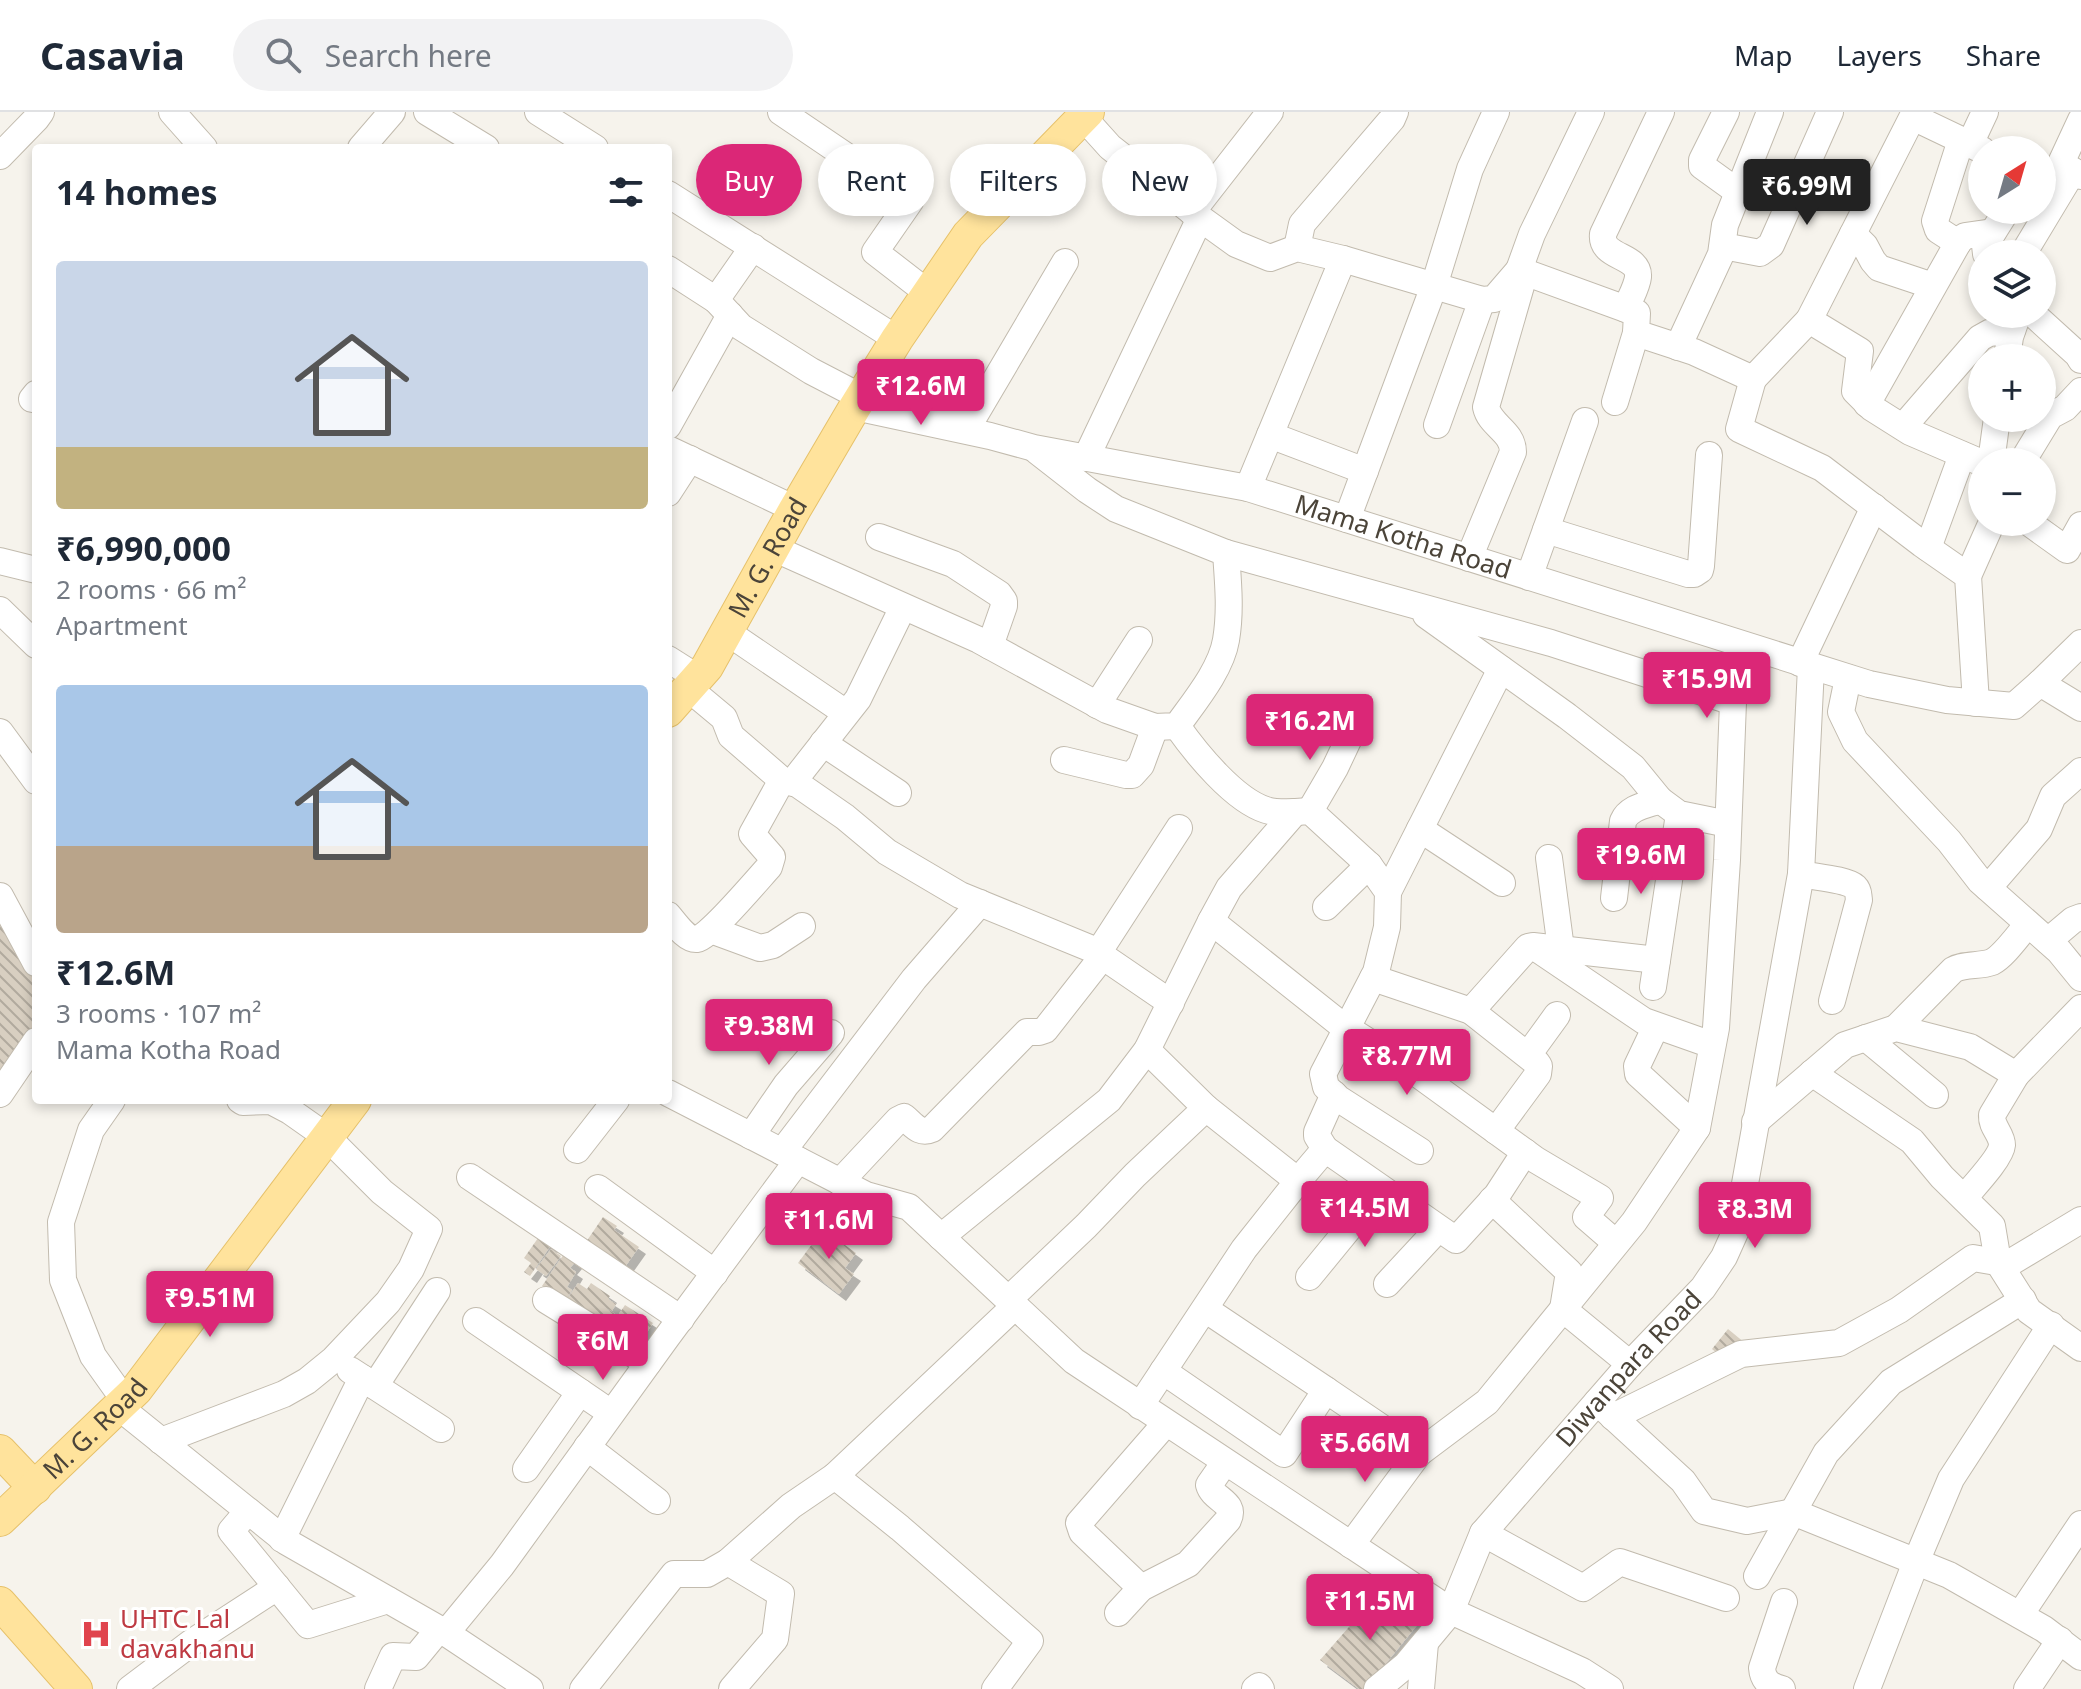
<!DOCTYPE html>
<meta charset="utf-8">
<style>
:root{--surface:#fff;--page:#f2f2f3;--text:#1f2937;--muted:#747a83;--line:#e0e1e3;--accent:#db2777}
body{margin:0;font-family:"Noto Sans",sans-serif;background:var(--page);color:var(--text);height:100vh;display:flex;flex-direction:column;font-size:30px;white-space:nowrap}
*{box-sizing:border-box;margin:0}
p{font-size:26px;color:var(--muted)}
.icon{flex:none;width:44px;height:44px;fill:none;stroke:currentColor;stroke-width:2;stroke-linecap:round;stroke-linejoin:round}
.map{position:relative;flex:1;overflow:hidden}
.details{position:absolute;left:32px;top:32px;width:640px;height:960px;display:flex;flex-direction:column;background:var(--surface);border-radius:8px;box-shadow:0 4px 12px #0003}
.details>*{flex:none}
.guide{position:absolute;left:696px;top:32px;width:760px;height:72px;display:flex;gap:16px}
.needle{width:52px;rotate:37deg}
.fabs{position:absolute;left:1968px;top:24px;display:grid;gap:16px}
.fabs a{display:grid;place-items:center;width:88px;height:88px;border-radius:50%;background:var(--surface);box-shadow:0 4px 12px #0003;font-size:40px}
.price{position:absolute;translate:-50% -68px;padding:0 18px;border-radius:8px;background:var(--accent);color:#fff;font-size:26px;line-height:52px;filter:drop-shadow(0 2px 4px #0008)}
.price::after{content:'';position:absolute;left:50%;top:48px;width:24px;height:18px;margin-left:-12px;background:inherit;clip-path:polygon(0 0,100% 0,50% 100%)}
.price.active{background:#222;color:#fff}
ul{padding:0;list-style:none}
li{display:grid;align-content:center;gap:16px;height:424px;padding:0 24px}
li span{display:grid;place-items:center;height:248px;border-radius:8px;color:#555}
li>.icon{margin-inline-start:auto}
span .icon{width:144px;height:144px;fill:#fffc;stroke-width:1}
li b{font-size:34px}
h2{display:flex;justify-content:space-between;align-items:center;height:96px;padding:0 24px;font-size:34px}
.pill{padding:0 28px;border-radius:36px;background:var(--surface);box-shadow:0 4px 12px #0003;font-size:28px;line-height:72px}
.pill.active{background:var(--accent);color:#fff}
header{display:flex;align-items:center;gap:48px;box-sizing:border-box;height:112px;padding:0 40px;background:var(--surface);border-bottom:2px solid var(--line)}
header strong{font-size:38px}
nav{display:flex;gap:44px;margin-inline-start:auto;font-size:28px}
.search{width:560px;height:72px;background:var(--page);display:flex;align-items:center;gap:20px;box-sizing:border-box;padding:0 28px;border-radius:44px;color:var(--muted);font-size:30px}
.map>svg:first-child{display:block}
</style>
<header>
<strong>Casavia</strong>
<div class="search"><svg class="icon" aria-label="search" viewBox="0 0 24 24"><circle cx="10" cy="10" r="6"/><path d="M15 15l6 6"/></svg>Search here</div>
<nav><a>Map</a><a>Layers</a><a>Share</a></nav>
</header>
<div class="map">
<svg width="2081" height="1577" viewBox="0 0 2081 1577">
<defs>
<pattern id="building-back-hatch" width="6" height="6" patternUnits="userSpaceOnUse" patternTransform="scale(2)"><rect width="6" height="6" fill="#d8cfc1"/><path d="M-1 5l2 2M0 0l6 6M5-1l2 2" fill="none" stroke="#b1aa9e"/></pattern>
<filter id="shadow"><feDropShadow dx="7" dy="7" stdDeviation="0" flood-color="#0004"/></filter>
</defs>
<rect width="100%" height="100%" fill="#f6f3ec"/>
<path fill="url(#building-back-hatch)" filter="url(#shadow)" d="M0 802 36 869V917L0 965Z
M603 1105 617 1114 614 1118 639 1135 622 1159 584 1133Z
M823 1117 856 1141 845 1156 854 1162 839 1182 798 1151Z
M543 1119 555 1127 530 1164 524 1160 531 1151 524 1146Z
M551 1137 561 1144 546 1164 536 1157Z
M564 1142 575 1150 570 1156 576 1160 567 1175 572 1178 567 1186 555 1178 553 1181 542 1174Z
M578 1171 587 1177 591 1171 610 1184 608 1187 616 1192 612 1199 604 1195 615 1202 610 1211 601 1206 599 1209 576 1194 577 1192 568 1186Z
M625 1193 653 1211 637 1235 609 1217Z
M1728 1217 1745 1231 1729 1251 1712 1237Z
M1377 1483 1422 1507 1365 1577H1359L1320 1548Z"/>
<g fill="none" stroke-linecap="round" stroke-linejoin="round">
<g stroke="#c2bbae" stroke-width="28">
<g id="minor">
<path d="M172 0 204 36"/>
<path d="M427 0 486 36"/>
<path d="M538 0 595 36"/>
<path d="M781 0 911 88 875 140 928 181"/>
<path d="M1726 0 1702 48V54L1738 80"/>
<path d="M1083 5 1110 35 1200 106 1236 132 1270 146 1297 136 1343 147 1482 188 1494 187 1519 158 1637 201 1636 221 1694 240 1753 267 1809 208 1860 239 1855 279 1872 296 1910 320 1982 351"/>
<path d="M1913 5 1982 38"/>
<path d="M2081 8 2061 51 2081 64"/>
<path d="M1970 32 1985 0"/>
<path d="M361 36 392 0"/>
<path d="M0 44 36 7 41 0"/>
<path d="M668 82 897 227"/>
<path d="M1192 100 1270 0"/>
<path d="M1853 122 1865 134 1873 149 1879 156 1933 174"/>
<path d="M1958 131 1938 118 1935 109 1961 28"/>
<path d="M1723 134 1760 141 1771 133 1830 0"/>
<path d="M1297 136 1302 112 1392 7 1395 0"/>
<path d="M1986 142 1985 133 2007 98"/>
<path d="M2023 142 2073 59"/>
<path d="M668 157 716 188 741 215 811 259 861 285"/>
<path d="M1519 158 1532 122 1591 0"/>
<path d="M716 188 753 135"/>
<path d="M1626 197C1629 188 1637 175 1638 165 1640 142 1600 147 1603 122L1661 0"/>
<path d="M2033 202 2078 243 2081 248"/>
<path d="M1809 208 1915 0"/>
<path d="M1678 235 1721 142 1725 113 1770 0"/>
<path d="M2007 246 2010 225 2017 205"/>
<path d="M876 261 962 309"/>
<path d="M1753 267 1739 317 1822 356 1922 432 1968 464 1976 591"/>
<path d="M32 287 36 282"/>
<path d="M1615 290 1636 221"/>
<path d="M1867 292 1959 129 1965 124 1993 120"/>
<path id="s1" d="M855 295 990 324 1034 336 1248 376 1869 572 1947 588 2014 594 2040 571 2081 596"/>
<path d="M969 313 1065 150"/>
<path d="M1437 313 1482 188"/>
<path d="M668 314 730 203"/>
<path d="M1903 315 1980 226 1989 221 2012 218"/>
<path d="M1270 323 1365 359"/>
<path d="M668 337 795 397"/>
<path d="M1086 346 1200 106"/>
<path d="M1991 350 1997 306"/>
<path d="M2022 350 2050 304 2065 296 2081 279"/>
<path d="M1248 376 1343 147"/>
<path d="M668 381 690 347"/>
<path d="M1347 407 1434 174 1470 57 1496 0"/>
<path d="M2028 410 2067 438 2081 413"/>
<path d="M1546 418 1688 462H1694L1700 458 1701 454 1709 343"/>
<path d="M879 425 953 452 999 482 1004 489V494L990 534"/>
<path d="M773 436 979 528 1107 598 1155 615 1177 614C1194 590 1221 558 1226 528 1231 499 1228 469 1226 441L1116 397 1087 378 1037 339"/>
<path d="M1928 436 1962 343"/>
<path d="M1469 446 1513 340C1513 319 1490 314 1486 295L1525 160"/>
<path d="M0 449 36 458"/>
<path d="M1968 464 1992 410"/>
<path d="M1529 465 1585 309"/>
<path d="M0 498 36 533"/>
<path d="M1426 503 1567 604 1633 655 1660 688 1679 702 1728 712"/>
<path d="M727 520 846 601"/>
<path d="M668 547 698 566"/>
<path d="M1800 551 1874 395"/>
<path d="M1848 566 1841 600 1855 629 1949 729 1980 769 2059 839 2081 866"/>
<path d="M2040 571 2081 531"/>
<path d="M688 576 724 606 731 624 782 668 796 671 845 705 887 740 960 783 1092 837 1171 891"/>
<path d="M1097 593 1139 528"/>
<path d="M1177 614C1196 641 1234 688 1266 698 1279 702 1297 700 1310 699L1369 753 1388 780 1387 815 1376 860 1323 962 1326 975 1339 987 1420 1039"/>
<path d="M0 620 36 669"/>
<path d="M823 631 898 681"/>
<path d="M1064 648 1126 663H1132L1141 653 1155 615"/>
<path d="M792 671 858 587 903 495"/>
<path d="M1310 699 1335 656 1351 622"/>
<path d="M1420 717 1502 771"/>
<path d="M1549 746 1561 837"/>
<path d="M1801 762C1813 765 1846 767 1855 775 1859 779 1858 782 1859 788L1832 889"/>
<path d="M1988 776 2039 717 2053 684 2081 659"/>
<path d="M1388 780 1501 557"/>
<path d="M0 784 36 851"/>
<path d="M1614 786 1623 709C1629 695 1647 693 1660 688"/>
<path d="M1326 795 1369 753"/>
<path d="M668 803C675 811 686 828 697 827 708 826 758 767 769 755L772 745 752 722 782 668"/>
<path d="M1211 809 1339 911 1408 955 1536 1048 1600 1086 1586 1105 1616 1131"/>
<path d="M711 818 760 836 773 833 802 814"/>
<path d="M2048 829 2073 808 2081 805"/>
<path d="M1536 836 1644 909 1712 933"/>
<path d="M1098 841 1179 716"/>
<path d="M1373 866 1471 899 1537 951 1539 954 1538 962 1496 1019"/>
<path d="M1653 875 1679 702"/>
<path d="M1471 899 1528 835 1533 834 1657 848"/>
<path d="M1656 914 1637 954 1638 962 1697 1016"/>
<path d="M1896 916 1953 858C1965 851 1979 855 1992 850 2004 844 2019 822 2028 812"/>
<path d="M1866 926 1935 983"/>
<path d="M1528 943 1557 903"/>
<path d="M1812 961 1912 1029 1942 1065 1992 1114 1998 1150 2029 1199 2081 1236"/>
<path d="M668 981 866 1083 909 1095 1074 1249 1451 1499 1582 1559 1610 1577"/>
<path d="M0 982 36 929"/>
<path d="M112 988 91 1018 61 1110 63 1168 93 1244 125 1289"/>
<path d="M1755 1010 1845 933 1896 916 1970 935 2016 963 2081 896"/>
<path d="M751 1024 786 973 831 921"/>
<path d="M1325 1037 1317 1024V1020L1334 982"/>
<path d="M577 1038 616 988"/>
<path d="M782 1040 914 867 980 791"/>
<path d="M470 1065 681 1207"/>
<path d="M1298 1069 1325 1037 1456 1128 1497 1083 1525 1040"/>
<path d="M840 1070 898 1008 904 1005C913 1012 919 1023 932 1017L1027 920H1039L1045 918 1103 844"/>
<path d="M598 1076 715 1161"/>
<path d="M1964 1086C1972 1076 2001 1046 2002 1033 2002 1022 1991 1015 1992 1003L2016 963"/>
<path d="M1492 1088 1569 1160 1563 1197 1630 1252"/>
<path d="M941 1125 1109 988 1147 938 1211 809 1229 776 1295 700"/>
<path d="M1309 1165 1381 1077"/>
<path d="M1387 1172 1438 1117"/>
<path d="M546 1188 648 1251"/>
<path d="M1008 1188 1086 1114 1135 1063 1206 996 1147 938"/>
<path d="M1205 1197 1326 1278"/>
<path d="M476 1209 611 1301"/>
<path d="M350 1258 441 1317"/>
<path d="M1163 1259 1284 1342 1326 1278 1419 1341 1487 1290 1634 1110 1697 1016 1716 916 1727 748 1733 590 1551 531 1226 441"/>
<path d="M375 1274 437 1179"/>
<path d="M1597 1290 1683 1369 1704 1399 1747 1409 1793 1400 1949 1463 2044 1517 2081 1545"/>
<path d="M1140 1294 1244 1137 1298 1069 1206 996"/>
<path d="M119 1295 287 1430 446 1521 530 1577"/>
<path d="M1613 1305 1741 1242 1839 1231 1899 1198 1973 1146 2008 1152 2081 1108"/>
<path d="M161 1329 284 1282 307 1269 334 1247 388 1190 411 1157 429 1117 382 1080 327 1025 290 999 271 989 243 990 240 988"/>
<path d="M587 1335 657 1389"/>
<path d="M526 1357 580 1280"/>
<path d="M248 1399 231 1419 308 1513 388 1488"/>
<path d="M1483 1421 1583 1476 1620 1450 1726 1486"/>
<path d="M282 1427 362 1266"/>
<path d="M1351 1433 1419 1341"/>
<path d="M728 1450 781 1482 775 1527 732 1577"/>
<path d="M1757 1464 1826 1341 1891 1270 2023 1188"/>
<path d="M1141 1476 1082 1420 1079 1411 1166 1311"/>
<path d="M1118 1501 1141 1476 1188 1452 1228 1408C1237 1390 1213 1388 1209 1373L1225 1350"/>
<path d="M2020 1503 2081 1412"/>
<path d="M446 1521 502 1453 667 1225 798 1048"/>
<path d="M130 1577 191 1531 277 1475"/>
<path d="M378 1577 393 1544 416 1545 439 1517"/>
<path d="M583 1577 674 1462H707L728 1450 791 1394 835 1364"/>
<path d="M995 1577 1030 1529 900 1416 835 1364 1015 1194"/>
<path d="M1255 1577 1259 1574 1261 1577"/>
<path id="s2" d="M1377 1577 1406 1553 1451 1499 1483 1421 1630 1252 1703 1176 1724 1145 1737 1116 1801 762 1811 555"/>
<path d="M1421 1577 1425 1531"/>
<path d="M1782 1577C1770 1574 1763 1569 1762 1556L1784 1490"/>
<path d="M1867 1577 1916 1450 1951 1367 2051 1213"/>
<path d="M2027 1577 2060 1528"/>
</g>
</g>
<g stroke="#e6c16a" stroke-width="34">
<g id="major">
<path id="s3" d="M668 599 707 555 795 397 855 295 897 227 968 123 1088 0"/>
<path d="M0 1339 35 1376"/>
<path id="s4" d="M0 1408 136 1278 355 988"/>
<path d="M0 1491 76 1577"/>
</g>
</g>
<use href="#minor" stroke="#fff" stroke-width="26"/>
<use href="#major" stroke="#ffe39c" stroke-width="32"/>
</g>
<defs>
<g id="hospital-bare" transform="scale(2.4)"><path d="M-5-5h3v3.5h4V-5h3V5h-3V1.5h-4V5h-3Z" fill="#e0444e" stroke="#fff" stroke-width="2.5" paint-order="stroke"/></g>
</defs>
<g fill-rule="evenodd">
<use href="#hospital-bare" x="96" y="1522"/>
</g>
<g text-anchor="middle" stroke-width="6" stroke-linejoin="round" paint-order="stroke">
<g font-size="26" fill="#4b4439" stroke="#fff">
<text dy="9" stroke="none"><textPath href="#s1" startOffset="564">Mama Kotha Road</textPath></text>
<text dy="9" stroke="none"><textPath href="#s3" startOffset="184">M. G. Road</textPath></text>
<text dy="9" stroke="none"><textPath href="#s2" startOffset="412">Diwanpara Road</textPath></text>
<text dy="9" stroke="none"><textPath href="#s4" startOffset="132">M. G. Road</textPath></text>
</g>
<g font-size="26" fill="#be3a42" stroke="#fff" text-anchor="start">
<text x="120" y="1516">UHTC Lal<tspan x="120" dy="30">davakhanu</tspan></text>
</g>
</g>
</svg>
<div class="fabs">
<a><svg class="needle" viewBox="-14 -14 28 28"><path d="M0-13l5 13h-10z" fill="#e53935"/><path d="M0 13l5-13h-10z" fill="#747a83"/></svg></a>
<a><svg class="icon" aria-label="layers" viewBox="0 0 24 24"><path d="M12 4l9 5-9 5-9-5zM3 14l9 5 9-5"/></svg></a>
<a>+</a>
<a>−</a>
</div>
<b class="price active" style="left:1807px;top:115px">₹6.99M</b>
<b class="price" style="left:921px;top:315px">₹12.6M</b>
<b class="price" style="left:1707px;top:608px">₹15.9M</b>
<b class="price" style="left:1310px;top:650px">₹16.2M</b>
<b class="price" style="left:1641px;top:784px">₹19.6M</b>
<b class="price" style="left:769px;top:955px">₹9.38M</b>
<b class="price" style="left:1407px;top:985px">₹8.77M</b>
<b class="price" style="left:1365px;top:1137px">₹14.5M</b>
<b class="price" style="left:1755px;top:1138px">₹8.3M</b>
<b class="price" style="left:829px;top:1149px">₹11.6M</b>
<b class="price" style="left:210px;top:1227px">₹9.51M</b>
<b class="price" style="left:603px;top:1270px">₹6M</b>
<b class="price" style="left:1365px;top:1372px">₹5.66M</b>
<b class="price" style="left:1370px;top:1530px">₹11.5M</b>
<div class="guide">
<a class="pill active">Buy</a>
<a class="pill">Rent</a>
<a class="pill">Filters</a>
<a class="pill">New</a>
</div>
<section class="details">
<h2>14 homes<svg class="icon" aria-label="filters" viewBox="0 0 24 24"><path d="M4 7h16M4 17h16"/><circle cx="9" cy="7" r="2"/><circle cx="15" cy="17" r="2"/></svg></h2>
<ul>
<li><span style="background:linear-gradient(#c9d6e8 75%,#c2b280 0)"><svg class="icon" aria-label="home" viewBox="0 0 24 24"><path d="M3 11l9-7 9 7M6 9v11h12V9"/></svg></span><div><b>₹6,990,000</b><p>2 rooms · 66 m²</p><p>Apartment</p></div></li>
<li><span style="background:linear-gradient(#a9c7e8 65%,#b9a48a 0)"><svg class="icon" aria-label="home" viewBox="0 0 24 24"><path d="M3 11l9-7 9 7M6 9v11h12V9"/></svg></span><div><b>₹12.6M</b><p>3 rooms · 107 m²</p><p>Mama Kotha Road</p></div></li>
</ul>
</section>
</div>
